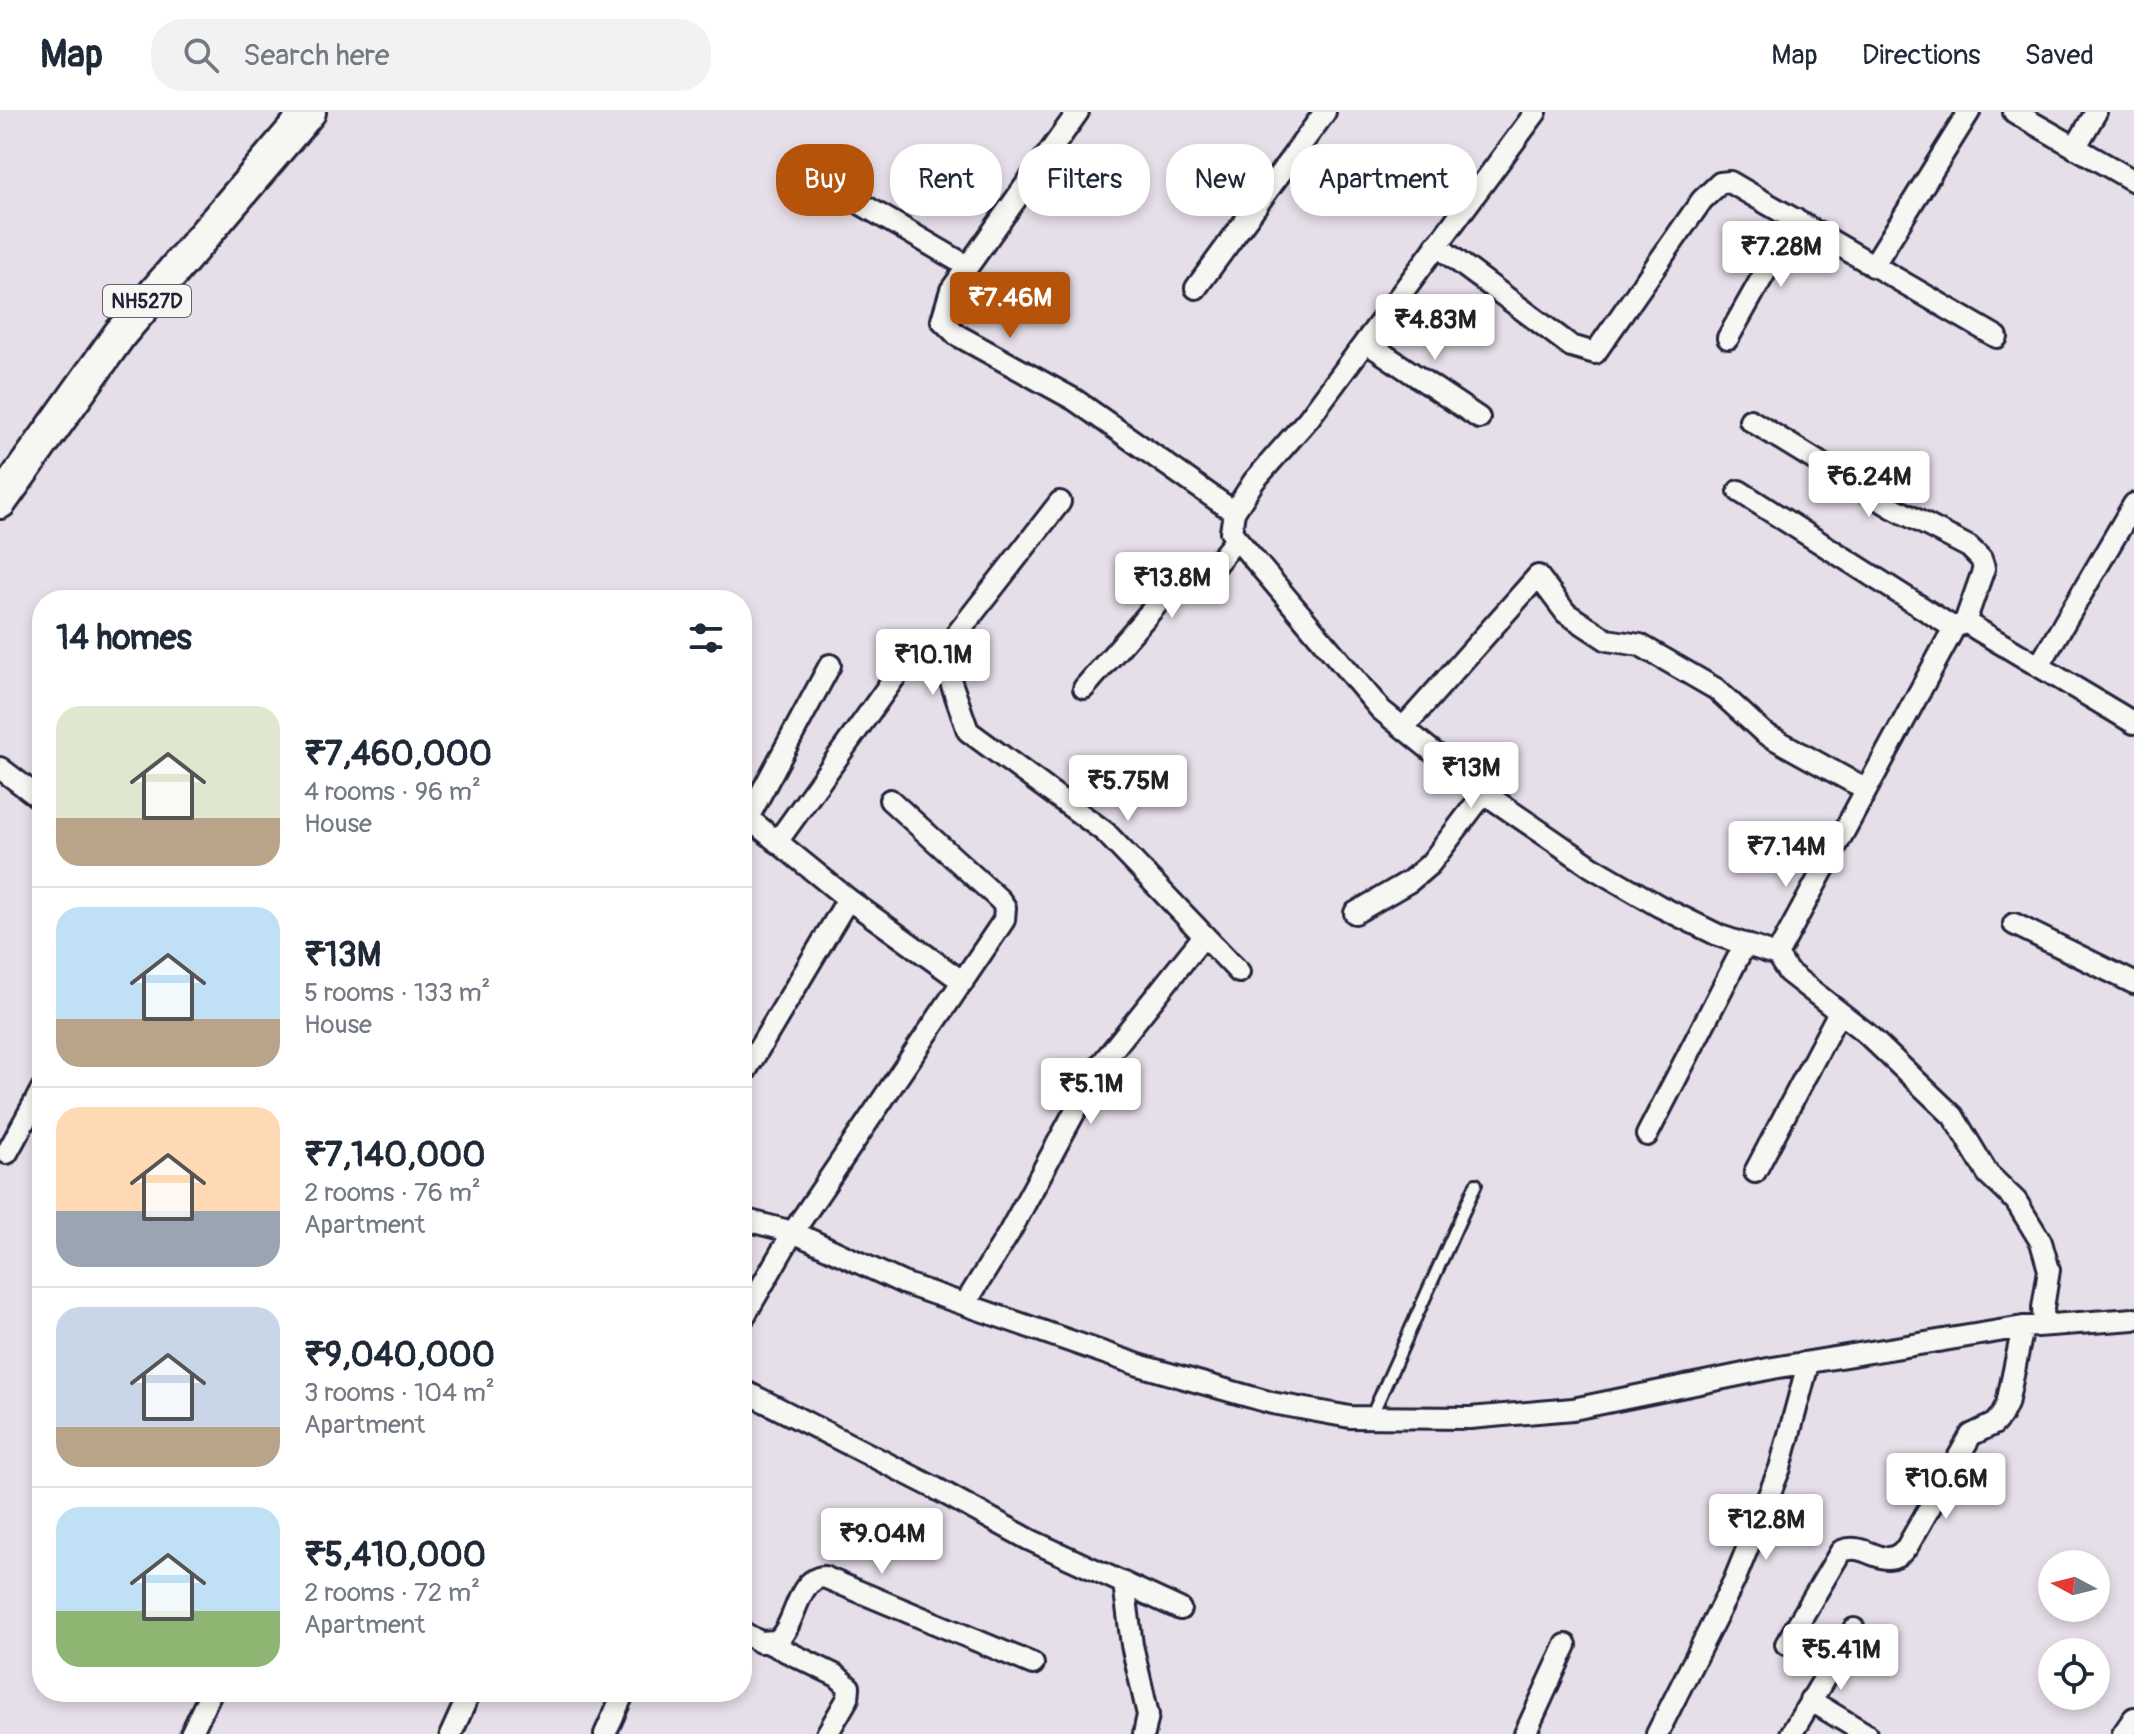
<!DOCTYPE html>
<meta charset="utf-8">
<style>
:root{--surface:#fff;--page:#f2f2f3;--text:#1f2937;--muted:#747a83;--line:#e0e1e3;--accent:#b45309}
body{margin:0;font-family:Pangolin,sans-serif;background:var(--page);color:var(--text);height:100vh;display:flex;flex-direction:column;font-size:30px;white-space:nowrap}
*{box-sizing:border-box;margin:0}
p{font-size:26px;color:var(--muted)}
.icon{flex:none;width:44px;height:44px;fill:none;stroke:currentColor;stroke-width:2;stroke-linecap:round;stroke-linejoin:round}
.map{position:relative;flex:1;overflow:hidden}
.sheet{position:absolute;left:32px;top:478px;width:720px;height:1112px;display:flex;flex-direction:column;background:var(--surface);border-radius:32px;box-shadow:0 4px 12px #0003}
.sheet>*{flex:none}
.hud{position:absolute;left:776px;top:32px;width:760px;height:72px;display:flex;gap:16px}
.needle{width:52px;rotate:277deg}
.buttons{position:absolute;left:2038px;top:1438px;display:grid;gap:16px}
.buttons a{display:grid;place-items:center;width:72px;height:72px;border-radius:50%;background:var(--surface);box-shadow:0 4px 12px #0003;font-size:40px}
.price{position:absolute;translate:-50% -68px;padding:0 18px;border-radius:8px;background:#fff;color:#222;font-size:26px;line-height:52px;filter:drop-shadow(0 2px 4px #0008)}
.price::after{content:'';position:absolute;left:50%;top:48px;width:24px;height:18px;margin-left:-12px;background:inherit;clip-path:polygon(0 0,100% 0,50% 100%)}
.price.current{background:var(--accent);color:#fff}
ul{padding:0;list-style:none}
li{display:flex;align-items:center;gap:24px;height:200px;padding:0 24px}
li+li{border-top:2px solid var(--line)}
li span{display:grid;place-items:center;flex:none;width:224px;height:160px;border-radius:24px;color:#555}
li>.icon{margin-inline-start:auto}
span .icon{width:96px;height:96px;fill:#fffc;stroke-width:1}
li b{font-size:34px}
h2{display:flex;justify-content:space-between;align-items:center;height:96px;padding:0 24px;font-size:34px}
.tag{padding:0 28px;border-radius:32px;background:var(--surface);box-shadow:0 4px 12px #0003;font-size:28px;line-height:72px}
.tag.current{background:var(--accent);color:#fff}
header{display:flex;align-items:center;gap:48px;box-sizing:border-box;height:112px;padding:0 40px;background:var(--surface);border-bottom:2px solid var(--line)}
header strong{font-size:38px}
nav{display:flex;gap:44px;margin-inline-start:auto;font-size:28px}
.search{width:560px;height:72px;background:var(--page);display:flex;align-items:center;gap:20px;box-sizing:border-box;padding:0 28px;border-radius:32px;color:var(--muted);font-size:30px}
.map>svg:first-child{display:block}
</style>
<header>
<strong>Map</strong>
<div class="search"><svg class="icon" aria-label="search" viewBox="0 0 24 24"><circle cx="10" cy="10" r="6"/><path d="M15 15l6 6"/></svg>Search here</div>
<nav><a>Map</a><a>Directions</a><a>Saved</a></nav>
</header>
<div class="map">
<svg width="2134" height="1622" viewBox="0 0 2134 1622">
<rect width="100%" height="100%" fill="#e6dee8"/>
<filter id="ink" filterUnits="userSpaceOnUse"><feTurbulence type="fractalNoise" baseFrequency=".0125" numOctaves="2"/><feDisplacementMap in="SourceGraphic" scale="16" xChannelSelector="R" yChannelSelector="G"/><feConvolveMatrix kernelMatrix="1 2 1 2 8 2 1 2 1" color-interpolation-filters="sRGB"/></filter>
<g filter="url(#ink)">
<g fill="none" stroke-linecap="round" stroke-linejoin="round">
<g stroke="#22223b" stroke-width="16">
<path id="service" d="M1371 1305 1476 1072"/>
</g>
<g stroke="#22223b" stroke-width="26">
<path id="minor" d="M1078 0 951 178 942 208 957 223 1075 288 1234 400
M1536 0 1309 306 1254 369 1234 400 1231 420 1381 598 1484 681 1592 755 1659 794 1720 824 1777 843
M2014 0 2134 69
M2075 36 2096 0
M851 86 967 154
M1436 133 1571 234 1595 241 1702 88 1720 71 1730 70 1997 225
M1873 154 1969 0
M1196 176 1325 0
M1728 226 1795 107
M1367 231 1479 306
M1750 308 1890 394 1969 435 1981 447 1984 456 1965 510
M1739 379 1954 516
M939 536 968 619 1105 720 1239 860
M2039 554 2134 392
M1084 576 1165 483 1175 476 1200 471 1235 429
M1404 615 1538 464 1566 501 1607 528 1640 533 1716 577 1764 621 1865 677
M0 656 42 688
M748 706 848 787 963 870
M743 715 830 553
M777 730 912 541 939 536 953 527 1060 390
M1355 801 1410 769 1430 752 1484 681
M2014 812 2134 871
M742 965 848 787
M1647 1023 1745 832
M7 1041 42 977
M1755 1060 1839 900
M742 1107 793 1120 903 1171 1142 1254 1272 1291 1350 1305 1470 1306 1573 1297 1773 1256 2023 1215 2134 1207
M965 1192 1009 1121 1099 955 1203 825
M742 1208 793 1120 1004 808 1005 795 1000 788 890 688
M2044 1212 2043 1196 2049 1158 2041 1130 2016 1089 1988 1062 1953 1004 1866 921 1788 860 1777 843 1954 516 1965 510 2134 611
M742 1278 935 1376 1030 1428 1180 1497
M1124 1471 1132 1533 1148 1603 1144 1622
M742 1520 760 1530 776 1529C797 1514 795 1467 824 1465L1033 1552
M769 1531 837 1564 849 1575 848 1586 827 1622
M1786 1532 1841 1439C1869 1428 1883 1463 1907 1435L1971 1323 1994 1312 2001 1304 2007 1292 2023 1215
M1810 1588 1866 1622
M191 1622 211 1580
M451 1622 470 1580
M605 1622 624 1580
M1525 1622 1566 1533
M1657 1622 1734 1469 1780 1356 1808 1252
M1791 1622 1854 1517
M2123 1622 2134 1606"/>
</g>
<g stroke="#22223b" stroke-width="38">
<path id="trunk" d="M0 390 120 222 309 0"/>
</g>
<use href="#service" stroke="#f6f6f2" stroke-width="10"/>
<use href="#minor" stroke="#f6f6f2" stroke-width="20"/>
<use href="#trunk" stroke="#f6f6f2" stroke-width="32"/>
</g>
</g>
<g text-anchor="middle" stroke-width="7" stroke-linejoin="round" paint-order="stroke">
<rect fill="#f6f6f2" stroke="#626272" stroke-width="2" x="103" y="173" width="88" height="32" rx="6"/>
<g font-size="20" font-weight="bold" fill="#22223b">
<text x="147" y="196">NH527D</text>
</g>
</g>
</svg>
<div class="buttons">
<a><svg class="needle" viewBox="-14 -14 28 28"><path d="M0-13l5 13h-10z" fill="#e53935"/><path d="M0 13l5-13h-10z" fill="#747a83"/></svg></a>
<a><svg class="icon" aria-label="locate" viewBox="0 0 24 24"><circle cx="12" cy="12" r="6"/><path d="M12 2v4M12 18v4M2 12h4M18 12h4"/></svg></a>
</div>
<b class="price" style="left:1781px;top:177px">₹7.28M</b>
<b class="price current" style="left:1010px;top:228px">₹7.46M</b>
<b class="price" style="left:1435px;top:250px">₹4.83M</b>
<b class="price" style="left:1869px;top:407px">₹6.24M</b>
<b class="price" style="left:1172px;top:508px">₹13.8M</b>
<b class="price" style="left:933px;top:585px">₹10.1M</b>
<b class="price" style="left:1471px;top:698px">₹13M</b>
<b class="price" style="left:1128px;top:711px">₹5.75M</b>
<b class="price" style="left:1786px;top:777px">₹7.14M</b>
<b class="price" style="left:1091px;top:1014px">₹5.1M</b>
<b class="price" style="left:1946px;top:1409px">₹10.6M</b>
<b class="price" style="left:1766px;top:1450px">₹12.8M</b>
<b class="price" style="left:882px;top:1464px">₹9.04M</b>
<b class="price" style="left:1841px;top:1580px">₹5.41M</b>
<div class="hud">
<a class="tag current">Buy</a>
<a class="tag">Rent</a>
<a class="tag">Filters</a>
<a class="tag">New</a>
<a class="tag">Apartment</a>
</div>
<section class="sheet">
<h2>14 homes<svg class="icon" aria-label="filters" viewBox="0 0 24 24"><path d="M4 7h16M4 17h16"/><circle cx="9" cy="7" r="2"/><circle cx="15" cy="17" r="2"/></svg></h2>
<ul>
<li><span style="background:linear-gradient(#dfe7d0 70%,#b9a48a 0)"><svg class="icon" aria-label="home" viewBox="0 0 24 24"><path d="M3 11l9-7 9 7M6 9v11h12V9"/></svg></span><div><b>₹7,460,000</b><p>4 rooms · 96 m²</p><p>House</p></div></li>
<li><span style="background:linear-gradient(#bfe0f5 70%,#b9a48a 0)"><svg class="icon" aria-label="home" viewBox="0 0 24 24"><path d="M3 11l9-7 9 7M6 9v11h12V9"/></svg></span><div><b>₹13M</b><p>5 rooms · 133 m²</p><p>House</p></div></li>
<li><span style="background:linear-gradient(#ffd9b3 65%,#9aa5b1 0)"><svg class="icon" aria-label="home" viewBox="0 0 24 24"><path d="M3 11l9-7 9 7M6 9v11h12V9"/></svg></span><div><b>₹7,140,000</b><p>2 rooms · 76 m²</p><p>Apartment</p></div></li>
<li><span style="background:linear-gradient(#c9d6e8 75%,#b9a48a 0)"><svg class="icon" aria-label="home" viewBox="0 0 24 24"><path d="M3 11l9-7 9 7M6 9v11h12V9"/></svg></span><div><b>₹9,040,000</b><p>3 rooms · 104 m²</p><p>Apartment</p></div></li>
<li><span style="background:linear-gradient(#bfe0f5 65%,#8fb573 0)"><svg class="icon" aria-label="home" viewBox="0 0 24 24"><path d="M3 11l9-7 9 7M6 9v11h12V9"/></svg></span><div><b>₹5,410,000</b><p>2 rooms · 72 m²</p><p>Apartment</p></div></li>
</ul>
</section>
</div>
